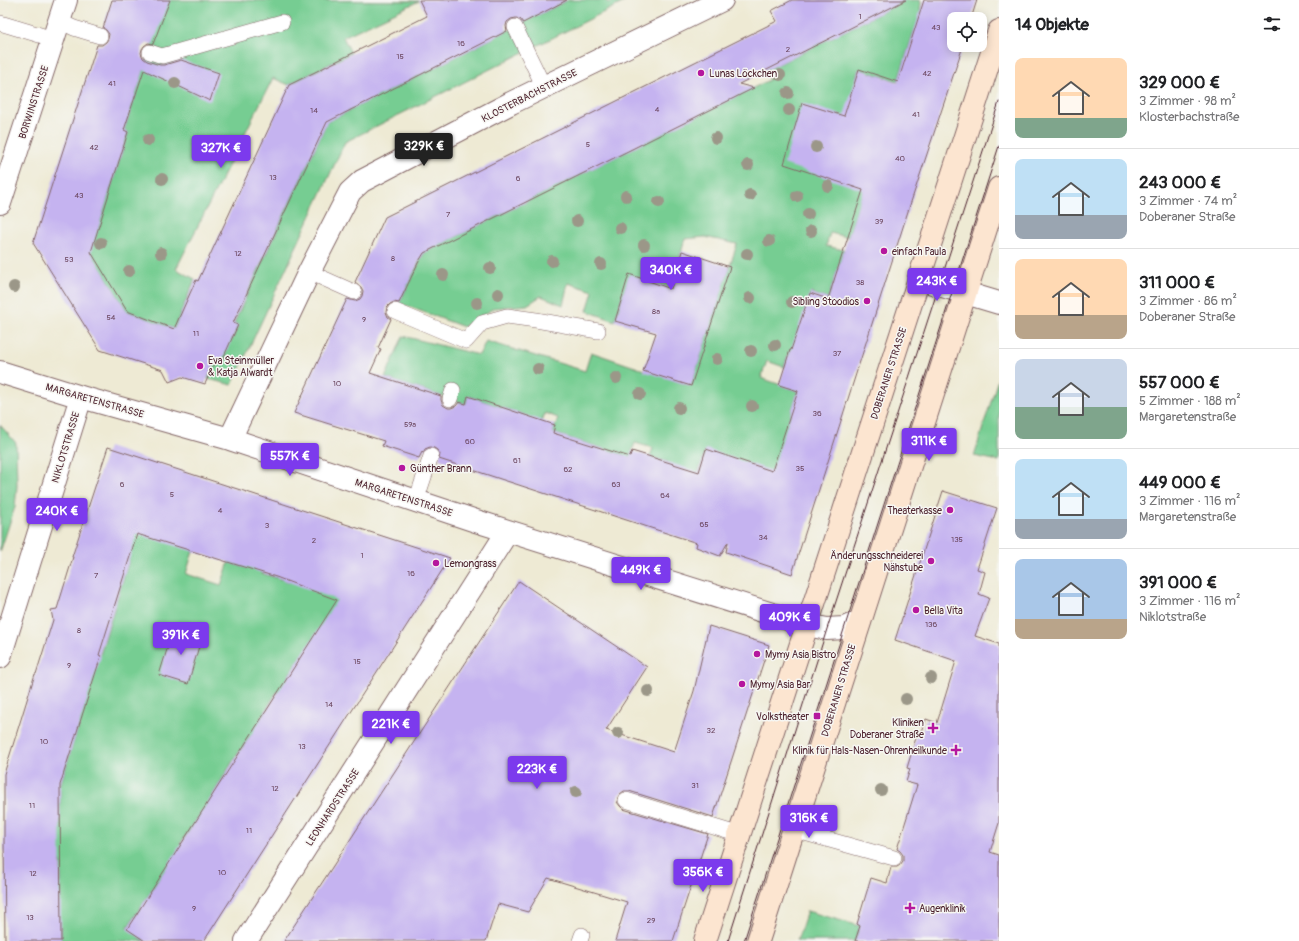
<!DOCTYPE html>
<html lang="de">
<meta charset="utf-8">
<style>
:root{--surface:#fff;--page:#f2f2f2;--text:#202124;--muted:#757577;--line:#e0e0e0;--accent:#7c3aed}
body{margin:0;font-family:Pangolin,sans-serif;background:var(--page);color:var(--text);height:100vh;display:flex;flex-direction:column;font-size:15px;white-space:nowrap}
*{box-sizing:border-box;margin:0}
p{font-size:13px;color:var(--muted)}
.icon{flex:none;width:22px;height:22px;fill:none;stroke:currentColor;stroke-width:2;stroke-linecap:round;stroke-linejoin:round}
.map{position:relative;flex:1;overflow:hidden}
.side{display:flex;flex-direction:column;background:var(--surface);width:300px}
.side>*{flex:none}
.controls{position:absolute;left:947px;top:12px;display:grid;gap:8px}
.controls a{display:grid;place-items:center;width:40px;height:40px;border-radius:8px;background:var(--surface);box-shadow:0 2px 10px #0003;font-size:20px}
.price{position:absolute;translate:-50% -34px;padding:0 9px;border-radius:4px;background:var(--accent);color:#fff;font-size:13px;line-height:26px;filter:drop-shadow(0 1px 2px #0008)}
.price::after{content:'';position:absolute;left:50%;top:24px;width:12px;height:9px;margin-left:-6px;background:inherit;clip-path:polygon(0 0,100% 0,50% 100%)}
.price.on{background:#222;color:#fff}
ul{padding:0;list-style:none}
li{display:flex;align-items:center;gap:12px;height:100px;padding:0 16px}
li+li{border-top:1px solid var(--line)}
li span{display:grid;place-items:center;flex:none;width:112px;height:80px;border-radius:8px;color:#555}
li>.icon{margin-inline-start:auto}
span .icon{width:48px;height:48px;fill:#fffc;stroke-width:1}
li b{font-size:17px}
h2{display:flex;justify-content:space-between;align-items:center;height:48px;padding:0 16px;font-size:17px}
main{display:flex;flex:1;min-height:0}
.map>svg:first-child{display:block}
</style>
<main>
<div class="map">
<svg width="999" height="941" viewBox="0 0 999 941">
<rect width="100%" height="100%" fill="#f6f6f2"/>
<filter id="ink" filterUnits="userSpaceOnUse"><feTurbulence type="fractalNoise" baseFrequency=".025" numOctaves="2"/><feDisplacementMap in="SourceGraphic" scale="8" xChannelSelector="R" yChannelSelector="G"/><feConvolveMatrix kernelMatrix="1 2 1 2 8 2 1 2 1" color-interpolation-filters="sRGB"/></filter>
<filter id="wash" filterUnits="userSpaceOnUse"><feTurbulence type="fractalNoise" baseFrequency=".012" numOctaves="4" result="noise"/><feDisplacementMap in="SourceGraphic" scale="16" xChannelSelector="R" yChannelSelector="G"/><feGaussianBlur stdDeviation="0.9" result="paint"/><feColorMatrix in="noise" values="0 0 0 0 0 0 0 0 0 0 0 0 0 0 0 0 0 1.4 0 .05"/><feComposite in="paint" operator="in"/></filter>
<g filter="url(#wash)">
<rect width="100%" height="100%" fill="#eeead4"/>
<path fill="#76cd92" stroke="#60765e" d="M162 0 419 1 343 37 351 53 289 85 273 78 176 269 195 279 174 329 127 311 82 238 98 229 128 132 124 130 153 42Z
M568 0H606L608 3 613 0H628L345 142 232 385 208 379 226 338 232 340 238 325 234 323 327 122Z
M899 0H920L921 3 920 11 923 13 913 34 898 81 859 69 856 78 864 189 848 237 830 233 826 246 844 250 828 299 811 293 806 305 810 356 790 350 784 367 767 361 761 378 798 391 769 486 706 450 697 476 664 474 668 462 650 457 653 448 635 443 630 457 553 433 558 418 545 413 535 441 525 415 468 396 466 404 385 378 403 336 479 355 486 341 585 371 591 352 691 386 737 244 705 237 685 239 671 289 629 275 615 321 587 311 593 291 568 283 563 305 541 296 527 305 494 308 464 327 399 303 424 253 769 80 765 71 900 3Z
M998 379H999V461L974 456Z
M0 425 16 443 17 486 15 507 0 552Z
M116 514 193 551 186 574 221 585 229 562 243 567 270 547 261 573 290 582 298 556 365 577 305 651 288 676 311 691 300 707 277 692 260 719 284 733 251 735 233 761 208 803 180 844 204 860 171 861 127 928 145 941H61V928L54 884 61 883V862H54L60 824V786L129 560Z
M807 911 860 926 855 941H797Z"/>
<g id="blocks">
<path fill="#c5b3f0" d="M112 0H170L153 44 148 43 144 46 142 49 141 53 143 58 147 61 160 65H164L181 60 219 73 210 101 144 70 124 130 128 132 91 252 127 311 174 329 196 280 198 281 289 85 427 16 419 0H567L523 23 520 19 516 18 511 19 507 22 506 26 507 31 327 122 233 323 238 325 221 363 214 364 205 384 182 377 169 382 163 370 100 350 33 243 97 45H102L106 42 108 39 109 34 106 30 103 28Z
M792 0H906L739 84 754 88 424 253 418 263 399 303 394 302 390 304 387 307 386 312 388 317 391 319 378 348 381 349 370 373 441 396V400L443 405 448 408H451L456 406 459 402 466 404 468 396 555 425 553 433 630 457 632 451 699 472 706 449 772 471 798 391 779 385 790 350H791L810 293 828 299 863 190 784 164 802 103 844 116 859 69 898 82 924 0H977L971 19H954V45H963L962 49 910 205 792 574 726 552 728 542 720 556 696 547 697 543 439 459 440 454 437 450 434 448 430 447 425 449 423 453 422 452 419 458 382 446 384 441 294 413 347 299 355 301 360 299 362 296 363 291 361 287 355 282 385 217 777 21 771 11Z
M682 251 730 267 691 386 643 371 656 333 615 321 629 274 671 289Z
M108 447 450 558 204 941H145L127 929 337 600 276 577 137 534 99 655 101 656 60 785 61 941H5L4 841V774L35 674H36L53 620 51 610 57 609 73 557H72Z
M943 491 997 508 977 569 985 572 979 594 989 598 975 636 999 644V823L990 852 999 855V941H855L860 926 857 924 871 878 887 883 891 867H897L900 865 903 861V855L900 851 897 849 917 785 906 782 910 769 907 768 918 731 922 732 926 719 937 723 956 661 895 640Z
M519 581 647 667 606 730 674 752 694 691 709 626 769 645 713 817 629 791H624L620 794 618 797 617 802 620 806 623 809 708 834 673 941H615L627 902 548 878 528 912 498 904 486 941H284Z
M174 627 202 636 188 684 159 675Z"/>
</g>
</g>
<g filter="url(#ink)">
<use href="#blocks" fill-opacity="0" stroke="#836666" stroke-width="1"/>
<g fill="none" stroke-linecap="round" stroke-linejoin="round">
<g stroke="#836666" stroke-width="16">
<path id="lane" d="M59 21 74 28 100 36
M0 23 53 39
M515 27 544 87
M150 52 162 56 282 22
M309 272 354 292
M395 311 466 341 482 323 507 316 536 320 598 331
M450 399 453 390
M416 501 431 456
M626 800 740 835
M794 830 894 858
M580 941 582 935"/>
</g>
<g stroke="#836666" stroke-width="24">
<path id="street" d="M0 203 66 0
M919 279 999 303
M0 372 81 397 230 439 476 521 807 625 827 629 844 628 860 621
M230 439 309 272 350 192 362 181 511 103 722 0
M0 657 81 397
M246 941 508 531"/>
</g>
<g stroke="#836666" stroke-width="24">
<path id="secondary" d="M705 941 999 31
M758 941 999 188"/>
</g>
<use href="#lane" stroke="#fff" stroke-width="15"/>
<use href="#street" stroke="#fff" stroke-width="22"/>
<use href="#secondary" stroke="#fce5d0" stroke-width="22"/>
<path stroke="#4a1f2b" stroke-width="1" d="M728 941 827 629 999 102
M744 941 999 146"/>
</g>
<g fill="#9b9788">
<circle cx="780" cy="75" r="6"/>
<circle cx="175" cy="83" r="6"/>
<circle cx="788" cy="93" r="6"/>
<circle cx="789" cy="110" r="6"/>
<circle cx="716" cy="138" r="6"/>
<circle cx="148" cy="140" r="6"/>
<circle cx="816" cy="147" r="6"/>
<circle cx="748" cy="165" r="6"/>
<circle cx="162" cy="179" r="6"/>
<circle cx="828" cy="186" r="6"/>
<circle cx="750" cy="195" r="6"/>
<circle cx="626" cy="196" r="6"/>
<circle cx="797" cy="196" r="6"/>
<circle cx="659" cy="202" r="6"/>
<circle cx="808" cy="214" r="6"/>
<circle cx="577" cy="221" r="6"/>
<circle cx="620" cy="228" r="6"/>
<circle cx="811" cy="231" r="6"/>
<circle cx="769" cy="241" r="6"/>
<circle cx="101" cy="243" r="6"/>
<circle cx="644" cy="245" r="6"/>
<circle cx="161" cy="253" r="6"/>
<circle cx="747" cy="254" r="6"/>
<circle cx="552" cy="261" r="6"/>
<circle cx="601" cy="264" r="6"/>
<circle cx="490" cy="268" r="6"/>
<circle cx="129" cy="271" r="6"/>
<circle cx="443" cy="275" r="6"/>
<circle cx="14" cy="287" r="6"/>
<circle cx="498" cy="294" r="6"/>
<circle cx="750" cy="298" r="6"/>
<circle cx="792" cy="302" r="6"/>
<circle cx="477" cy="303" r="6"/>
<circle cx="775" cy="345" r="6"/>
<circle cx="751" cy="351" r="6"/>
<circle cx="717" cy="359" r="6"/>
<circle cx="538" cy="369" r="6"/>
<circle cx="616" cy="378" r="6"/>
<circle cx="640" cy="394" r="6"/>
<circle cx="752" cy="406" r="6"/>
<circle cx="679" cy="408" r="6"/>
<circle cx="931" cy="678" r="6"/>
<circle cx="648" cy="691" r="6"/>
<circle cx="906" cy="699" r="6"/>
<circle cx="618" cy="733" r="6"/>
<circle cx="881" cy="790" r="6"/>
<circle cx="576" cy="792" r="6"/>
</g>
</g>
<g fill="#b5179e" stroke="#f6f6f2" stroke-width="1.5">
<circle cx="701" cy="73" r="4"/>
<circle cx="884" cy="251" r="4"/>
<circle cx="867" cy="301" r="4"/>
<circle cx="200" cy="366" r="4"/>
<circle cx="402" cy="468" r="4"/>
<circle cx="950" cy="510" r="4"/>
<circle cx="931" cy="561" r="4"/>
<circle cx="436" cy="563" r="4"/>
<circle cx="916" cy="610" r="4"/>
<circle cx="757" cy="654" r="4"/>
<circle cx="742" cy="684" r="4"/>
<rect x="813" y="712" width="8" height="8" rx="2"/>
<path d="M931 722h4v4h4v4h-4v4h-4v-4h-4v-4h4z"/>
<path d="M954 744h4v4h4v4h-4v4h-4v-4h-4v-4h4z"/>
<path d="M908 902h4v4h4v4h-4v4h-4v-4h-4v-4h4z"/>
</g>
<g text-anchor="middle" stroke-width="3" stroke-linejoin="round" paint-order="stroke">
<g font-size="8" fill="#69445c">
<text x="860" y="19">1</text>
<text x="936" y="30">43</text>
<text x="461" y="46">16</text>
<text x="788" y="52">2</text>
<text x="400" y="59">15</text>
<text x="927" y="76">42</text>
<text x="112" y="86">41</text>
<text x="657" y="112">4</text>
<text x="314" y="113">14</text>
<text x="916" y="117">41</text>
<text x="588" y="147">5</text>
<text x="94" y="150">42</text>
<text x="900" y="161">40</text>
<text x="273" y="180">13</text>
<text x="518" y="181">6</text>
<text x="79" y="198">43</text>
<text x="448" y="217">7</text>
<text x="879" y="224">39</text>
<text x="238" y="256">12</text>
<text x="393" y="261">8</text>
<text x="69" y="262">53</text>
<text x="860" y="285">38</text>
<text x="656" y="314">8a</text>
<text x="111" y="320">54</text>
<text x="364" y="322">9</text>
<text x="196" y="336">11</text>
<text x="837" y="356">37</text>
<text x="337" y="386">10</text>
<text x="817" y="416">36</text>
<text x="410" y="427">59a</text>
<text x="470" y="444">60</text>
<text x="517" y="463">61</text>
<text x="800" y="471">35</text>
<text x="568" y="472">62</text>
<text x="122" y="487">6</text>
<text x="616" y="487">63</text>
<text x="172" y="497">5</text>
<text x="665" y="498">64</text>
<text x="220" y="513">4</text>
<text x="704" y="527">65</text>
<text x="267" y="528">3</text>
<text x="763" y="540">34</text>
<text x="957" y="542">135</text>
<text x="314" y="543">2</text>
<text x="362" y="558">1</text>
<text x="411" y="576">16</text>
<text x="96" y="578">7</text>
<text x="931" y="627">136</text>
<text x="79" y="633">8</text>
<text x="357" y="664">15</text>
<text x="69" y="668">9</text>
<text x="329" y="707">14</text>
<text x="711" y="733">32</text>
<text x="44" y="744">10</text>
<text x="302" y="749">13</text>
<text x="695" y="788">31</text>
<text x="275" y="791">12</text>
<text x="32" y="808">11</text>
<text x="249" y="833">11</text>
<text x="222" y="875">10</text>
<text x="33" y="876">12</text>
<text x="194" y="911">9</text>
<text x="30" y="920">13</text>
<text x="651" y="923">29</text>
</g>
<g font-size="10" fill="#4a1f2b" stroke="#f6f6f2" text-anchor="start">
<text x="709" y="77">Lunas Löckchen</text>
<text x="892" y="255">einfach Paula</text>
<text x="859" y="305" text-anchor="end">Sibling Stoodios</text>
<text x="208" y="364">Eva Steinmüller<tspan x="208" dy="12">&amp; Katja Alwardt</tspan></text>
<text x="410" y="472">Günther Brann</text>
<text x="942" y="514" text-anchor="end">Theaterkasse</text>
<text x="923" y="559" text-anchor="end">Änderungsschneiderei<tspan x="923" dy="12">Nähstube</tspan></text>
<text x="444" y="567">Lemongrass</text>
<text x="924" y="614">Bella Vita</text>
<text x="765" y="658">Mymy Asia Bistro</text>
<text x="750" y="688">Mymy Asia Bar</text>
<text x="809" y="720" text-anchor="end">Volkstheater</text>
<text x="924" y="726" text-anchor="end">Kliniken<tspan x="924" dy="12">Doberaner Straße</tspan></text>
<text x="947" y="754" text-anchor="end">Klinik für Hals-Nasen-Ohrenheilkunde</text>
<text x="919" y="912">Augenklinik</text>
</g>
<g font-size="10" fill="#4a1f2b" stroke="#f6f6f2">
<text transform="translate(529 95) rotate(-27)" y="4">KLOSTERBACHSTRASSE</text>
<text transform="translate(33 102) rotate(-72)" y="4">BORWINSTRASSE</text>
<text transform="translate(888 373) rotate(-72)" y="4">DOBERANER STRASSE</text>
<text transform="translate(95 400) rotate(16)" y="4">MARGARETENSTRASSE</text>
<text transform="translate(65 447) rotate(-73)" y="4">NIKLOTSTRASSE</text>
<text transform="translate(404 497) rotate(18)" y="4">MARGARETENSTRASSE</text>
<text transform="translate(838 690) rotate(-73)" y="4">DOBERANER STRASSE</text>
<text transform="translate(332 807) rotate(-57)" y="4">LEONHARDSTRASSE</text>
</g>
</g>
</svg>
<div class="controls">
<a><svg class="icon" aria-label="locate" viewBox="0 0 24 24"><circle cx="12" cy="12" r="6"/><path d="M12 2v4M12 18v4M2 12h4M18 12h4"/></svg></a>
</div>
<b class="price on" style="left:424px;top:167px">329K €</b>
<b class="price" style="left:221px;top:169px">327K €</b>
<b class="price" style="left:671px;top:291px">340K €</b>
<b class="price" style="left:937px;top:302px">243K €</b>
<b class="price" style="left:929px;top:462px">311K €</b>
<b class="price" style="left:290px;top:477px">557K €</b>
<b class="price" style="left:57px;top:532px">240K €</b>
<b class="price" style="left:641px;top:591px">449K €</b>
<b class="price" style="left:790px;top:638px">409K €</b>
<b class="price" style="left:181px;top:656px">391K €</b>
<b class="price" style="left:391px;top:745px">221K €</b>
<b class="price" style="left:537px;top:790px">223K €</b>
<b class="price" style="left:809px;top:839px">316K €</b>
<b class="price" style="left:703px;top:893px">356K €</b>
</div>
<section class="side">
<h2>14 Objekte<svg class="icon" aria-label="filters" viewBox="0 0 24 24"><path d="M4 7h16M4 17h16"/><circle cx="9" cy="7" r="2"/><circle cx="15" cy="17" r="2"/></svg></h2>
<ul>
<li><span style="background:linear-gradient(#ffd9b3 75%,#7fa58c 0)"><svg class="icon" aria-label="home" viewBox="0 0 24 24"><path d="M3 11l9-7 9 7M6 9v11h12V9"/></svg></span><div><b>329 000 €</b><p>3 Zimmer · 98 m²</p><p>Klosterbachstraße</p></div></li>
<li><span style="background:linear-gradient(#bfe0f5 70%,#9aa5b1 0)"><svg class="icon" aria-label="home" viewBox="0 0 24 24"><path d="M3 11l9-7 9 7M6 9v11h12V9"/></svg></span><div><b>243 000 €</b><p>3 Zimmer · 74 m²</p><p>Doberaner Straße</p></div></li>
<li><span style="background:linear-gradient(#ffd9b3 70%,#b9a48a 0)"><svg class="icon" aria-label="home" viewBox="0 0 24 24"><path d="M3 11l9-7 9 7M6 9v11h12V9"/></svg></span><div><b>311 000 €</b><p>3 Zimmer · 86 m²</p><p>Doberaner Straße</p></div></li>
<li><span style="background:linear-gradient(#c9d6e8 60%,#7fa58c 0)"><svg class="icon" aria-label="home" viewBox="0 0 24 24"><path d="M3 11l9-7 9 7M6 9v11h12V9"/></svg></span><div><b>557 000 €</b><p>5 Zimmer · 188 m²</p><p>Margaretenstraße</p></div></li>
<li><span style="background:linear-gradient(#bfe0f5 75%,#9aa5b1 0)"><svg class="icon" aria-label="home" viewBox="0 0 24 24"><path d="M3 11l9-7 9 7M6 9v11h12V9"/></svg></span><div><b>449 000 €</b><p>3 Zimmer · 116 m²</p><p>Margaretenstraße</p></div></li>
<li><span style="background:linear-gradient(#a9c7e8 75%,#b9a48a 0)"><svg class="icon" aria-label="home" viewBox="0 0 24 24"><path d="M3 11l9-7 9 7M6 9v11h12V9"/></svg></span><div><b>391 000 €</b><p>3 Zimmer · 116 m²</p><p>Niklotstraße</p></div></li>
</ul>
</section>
</main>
